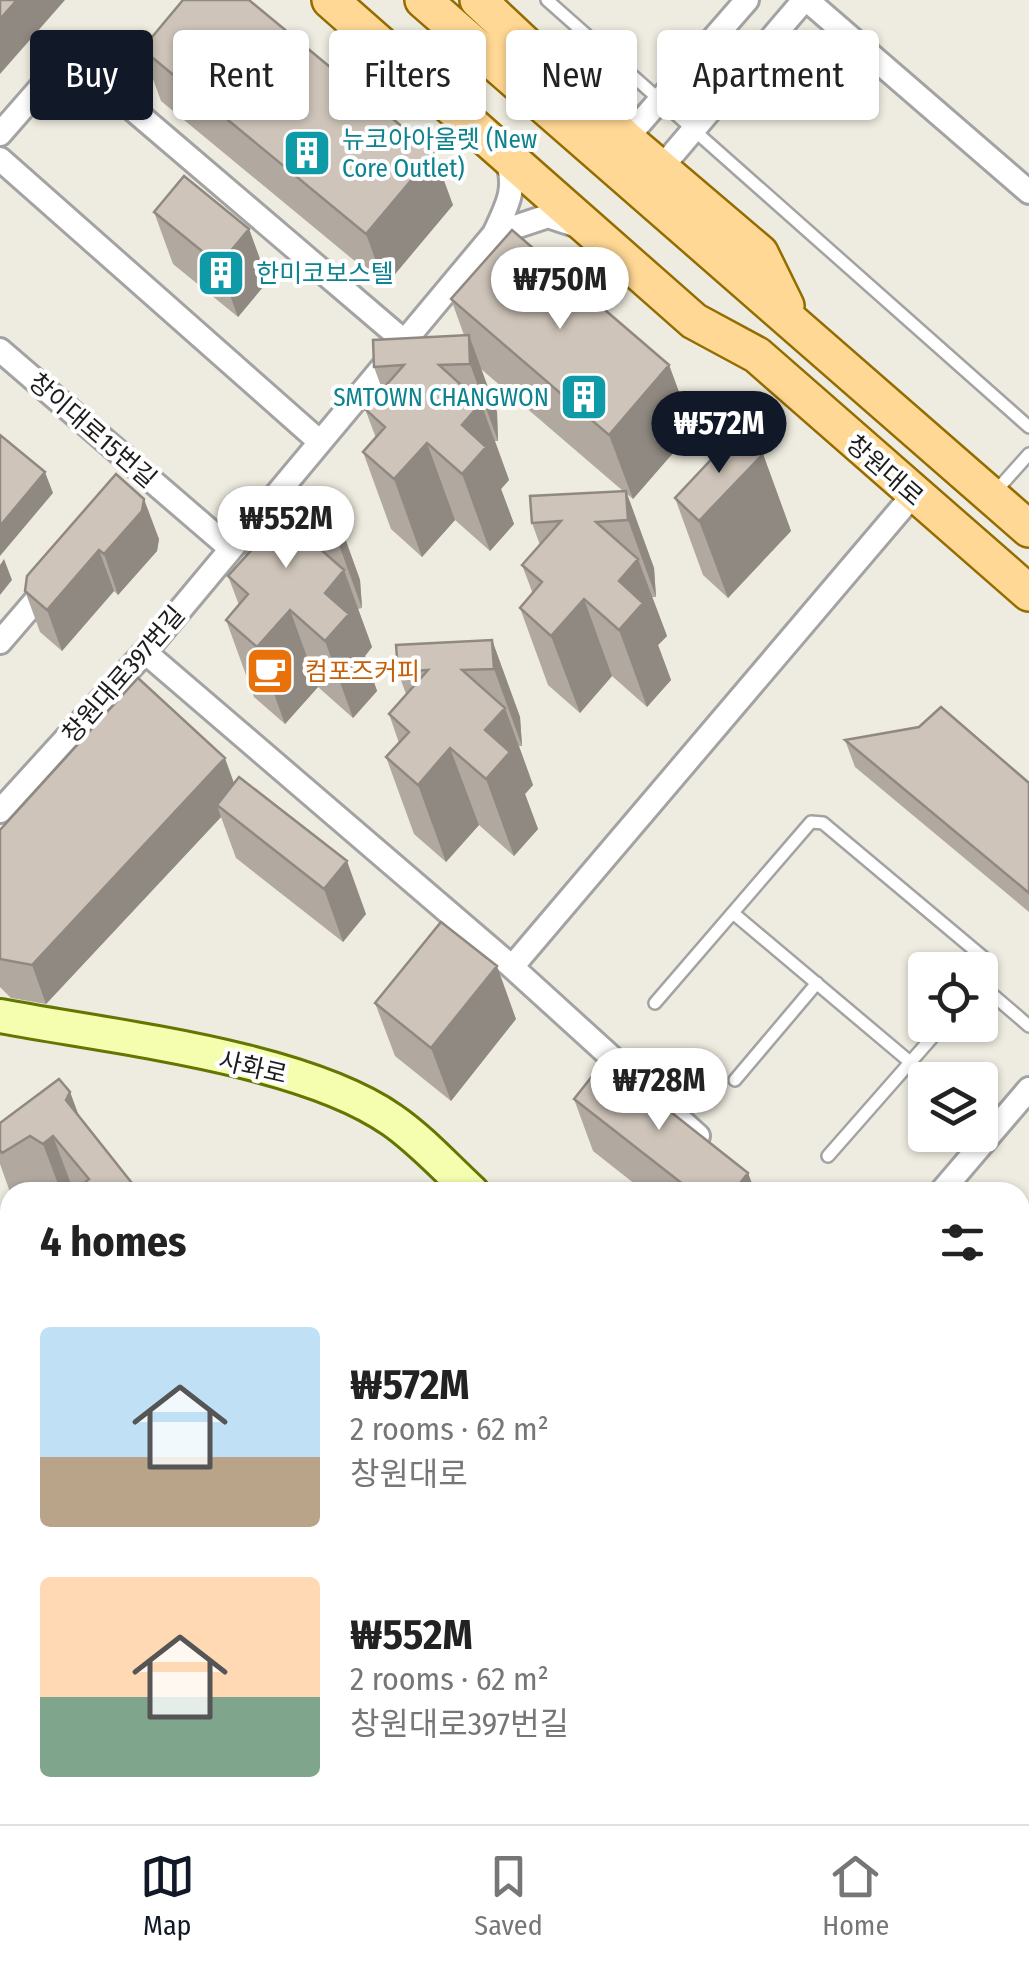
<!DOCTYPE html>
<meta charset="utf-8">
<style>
:root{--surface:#fff;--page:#f6f6f6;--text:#222;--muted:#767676;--line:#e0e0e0;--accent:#111827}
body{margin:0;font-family:"Fira Sans Condensed","Noto Sans KR",sans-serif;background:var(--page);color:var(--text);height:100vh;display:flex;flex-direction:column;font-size:38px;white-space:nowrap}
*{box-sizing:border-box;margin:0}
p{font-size:32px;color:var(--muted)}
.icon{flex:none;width:55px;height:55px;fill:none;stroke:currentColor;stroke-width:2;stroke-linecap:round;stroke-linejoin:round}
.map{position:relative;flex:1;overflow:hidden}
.side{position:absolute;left:0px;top:1182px;width:1030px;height:642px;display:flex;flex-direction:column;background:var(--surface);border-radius:30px 30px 0 0;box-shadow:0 2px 8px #0004}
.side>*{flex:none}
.guide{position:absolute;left:30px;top:30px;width:970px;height:90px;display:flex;gap:20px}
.fabs{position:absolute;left:908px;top:952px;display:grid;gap:20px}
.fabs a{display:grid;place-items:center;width:90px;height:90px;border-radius:10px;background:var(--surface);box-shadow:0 2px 8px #0004;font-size:50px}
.price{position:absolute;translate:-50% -85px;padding:0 22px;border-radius:35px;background:#fff;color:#222;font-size:32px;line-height:65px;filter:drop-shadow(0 2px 5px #0008)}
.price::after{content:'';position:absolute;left:50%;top:60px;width:30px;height:22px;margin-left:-15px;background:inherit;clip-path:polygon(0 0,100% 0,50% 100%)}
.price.current{background:var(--accent);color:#fff}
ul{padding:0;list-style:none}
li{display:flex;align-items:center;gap:30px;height:250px;padding:0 40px}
li span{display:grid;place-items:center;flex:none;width:280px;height:200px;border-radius:10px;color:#555}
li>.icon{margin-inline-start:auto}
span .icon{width:120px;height:120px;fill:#fffc;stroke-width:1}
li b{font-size:42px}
h2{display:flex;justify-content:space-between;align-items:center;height:120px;padding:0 40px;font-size:42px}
.pill{padding:0 35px;border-radius:10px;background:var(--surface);box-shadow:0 2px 8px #0004;font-size:35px;line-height:90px}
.pill.current{background:var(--accent);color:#fff}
.tabs{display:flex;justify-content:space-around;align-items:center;height:140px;border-top:2px solid var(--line);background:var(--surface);font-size:28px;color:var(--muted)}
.tabs a{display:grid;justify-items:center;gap:5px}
.tabs .current{color:var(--accent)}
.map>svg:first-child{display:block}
</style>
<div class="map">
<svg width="1029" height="1824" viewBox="0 0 1029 1824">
<rect width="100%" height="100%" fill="#eeebe0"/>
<path fill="#a0d192" d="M0 1512 10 1524V1815H237L257 1824H0Z"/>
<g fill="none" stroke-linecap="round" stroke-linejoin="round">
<g stroke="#a3a3a3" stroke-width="16">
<path id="service" d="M547 0 1029 427
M995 492 1029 454
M733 913 910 1062
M980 984 1029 1026
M655 1003 811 822 823 823 990 963 980 982
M735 1080 817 983
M828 1156 943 1025"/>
</g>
<g stroke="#a3a3a3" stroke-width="28">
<path id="minor" d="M807 0 1029 192
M0 134 69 55 404 341
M626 139 747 0
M0 159 320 442
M661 168 804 0
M494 234 548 216 575 225
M0 350 231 549
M0 642 50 584
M145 652 512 967 698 1136
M0 811 145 652 494 234C507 206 518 188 506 158
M512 967 913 495
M941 1192 1029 1089"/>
</g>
<g stroke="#627600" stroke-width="38">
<path id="secondary" d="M0 1016C111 1037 302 1057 392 1120 421 1140 446 1168 472 1192
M1020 1482 1029 1487"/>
</g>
<g stroke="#946c00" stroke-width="40">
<path id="primary" d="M330 0 694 321 757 355 1029 593
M423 0 1029 529
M478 0 626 139 760 253 786 306"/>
</g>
<use href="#service" stroke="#fff" stroke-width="11"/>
<use href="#minor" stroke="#fff" stroke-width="22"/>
<use href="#secondary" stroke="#f5feae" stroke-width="32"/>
<use href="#primary" stroke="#ffd895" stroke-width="35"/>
</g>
<path fill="#b1a99f" d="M142 49 453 205 385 286 161 101Z
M154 212 249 229 268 281 238 317 173 264Z
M451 299 669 365 693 430 633 499 627 494 654 568 656 597H652L667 636 658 645 671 680 647 707 612 676 580 713 548 685 520 608 533 594 522 565 540 545 532 523 623 491 481 369 497 412 498 441H495L509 480 501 489 514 524 490 551 455 520 422 557 391 529 363 452 376 438 365 409 382 389 374 367 464 335Z
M763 454 791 531 728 598 703 575 675 498Z
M116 474 159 539 157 551 118 595 114 591 62 651 40 632 25 591Z
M332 502 360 580 362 608 358 609 372 647 365 656 377 691 353 718 318 687 285 724 254 697 226 620 239 605 228 576 246 557 238 534Z
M492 640 520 717 522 746H519L533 785 525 794 538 829 514 856 479 825 446 862 414 834 386 757 399 743 389 714 406 694 398 672Z
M845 740 1029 783V912L855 767Z
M234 783 366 914 343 942 236 858 221 817 46 1004 11 998 0 987V830Z
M375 1003 516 1019 451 1101 395 1056Z
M70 1092 79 1116 139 1192H10L0 1164V1123Z
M574 1099 748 1173 755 1192H645L593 1151Z
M1029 1320V1362L1020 1339V1331Z
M1020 1649 1029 1659V1768L1020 1743Z
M373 1815H433L436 1824H376Z
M672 1815H747L750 1824 687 1821Z"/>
<path fill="#908982" d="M17 0H65L0 74V19Z
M434 153 453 205 385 286 366 234Z
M249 229 268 281 238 317 219 265Z
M469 335 497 412 498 441 470 364Z
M669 365 693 430 633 499 609 435Z
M481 403 509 480 501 489 514 524 490 551 462 474V425Z
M427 443 455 520 422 557 394 479Z
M763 454 791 531 728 598 699 521Z
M45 472 53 493 0 556V526Z
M626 491 654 568 656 597 628 520Z
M144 499 159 539 157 551 118 595 104 554Z
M332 502 360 580 362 608 334 531Z
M99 550 114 591 62 651 47 610Z
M4 559 12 580 0 595V565Z
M638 559 667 636 658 645 671 680 647 707 619 630V581Z
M344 570 372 647 365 656 377 691 353 718 325 641V593Z
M584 599 612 676 580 713 551 636Z
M290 610 318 687 285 724 257 647Z
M492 640 520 717 522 746 494 669Z
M505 708 533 785 525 794 538 829 514 856 486 779 485 730Z
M450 748 479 825 446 862 418 785Z
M225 758 239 797 217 805 221 817 46 1004 32 965Z
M347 861 366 914 343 942 324 889Z
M497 966 516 1019 451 1101 431 1048Z
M70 1092 98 1169 66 1100Z
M53 1136 74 1192H61L43 1144Z
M748 1173 755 1192H733Z
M7 1344 10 1354V1439L0 1446V1349Z
M404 1815H433L436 1824H407Z
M732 1815H747L750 1824H740Z"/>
<path fill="#cec4b9" stroke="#908982" stroke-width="2.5" d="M0 0H17L0 19Z
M183 0H249L434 153 366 234 142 49Z
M184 176 249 229 219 265 154 212Z
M512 230 669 365 609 435 451 299Z
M469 335 470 364 439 365 481 403 462 425 486 447 462 474 427 443 394 479 363 452 385 427 365 409 404 365 374 367 373 340Z
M738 431 763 454 699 521 675 498Z
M0 435 45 472 0 526Z
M116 474 144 499 142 511 104 554 99 550 47 610 25 591 27 576Z
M626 491 628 520 596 522 638 559 619 581 643 603 619 630 584 599 551 636 520 608 542 582 522 565 561 521 532 523 530 496Z
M332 502 334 531 302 533 344 570 325 593 349 614 325 641 290 610 257 647 226 620 248 594 228 576 267 533 238 534 236 507Z
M492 640 494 669 462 670 505 708 485 730 510 752 486 779 450 748 418 785 386 757 409 732 389 714 428 670 398 672 396 645Z
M138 678 225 758 32 965 0 959V830Z
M941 707 1029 783V893L845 740 919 727Z
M239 777 347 861 324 889 217 805Z
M441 922 497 966 431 1048 375 1003Z
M605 1060 748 1173 733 1192H693L574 1099Z
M59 1079 70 1092 66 1100 139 1192H86L90 1189 84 1183 89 1179 53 1136 43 1144 30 1136 2 1153 0 1150V1123Z
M10 1306V1348L7 1344 0 1349V1314Z
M1029 1320V1343L1020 1335V1331Z
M1020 1649 1029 1659V1724L1020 1714Z
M694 1815H738L745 1824H683Z
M935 1815H956L960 1820 958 1824H924Z"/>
<defs>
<g id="building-square" transform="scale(2.5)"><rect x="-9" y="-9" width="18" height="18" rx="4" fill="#0f9aa8" stroke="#fff"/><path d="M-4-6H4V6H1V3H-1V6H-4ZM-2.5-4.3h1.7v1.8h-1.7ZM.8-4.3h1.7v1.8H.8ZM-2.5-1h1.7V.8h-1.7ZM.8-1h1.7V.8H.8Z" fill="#fff"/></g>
<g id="cafe-square" transform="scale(2.5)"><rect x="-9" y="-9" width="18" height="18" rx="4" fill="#e8710a" stroke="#fff"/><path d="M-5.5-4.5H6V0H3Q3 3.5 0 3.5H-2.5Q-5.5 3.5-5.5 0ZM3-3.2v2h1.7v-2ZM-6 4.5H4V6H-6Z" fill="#fff"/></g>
</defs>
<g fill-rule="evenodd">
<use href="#building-square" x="307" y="153"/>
<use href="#building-square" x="221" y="273"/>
<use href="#building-square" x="584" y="397"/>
<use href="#cafe-square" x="270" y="671"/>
</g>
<g text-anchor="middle" stroke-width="8" stroke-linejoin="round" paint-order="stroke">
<g font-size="25" fill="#0d838f" stroke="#fff" text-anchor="start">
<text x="342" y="148">뉴코아아울렛 (New<tspan x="342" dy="29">Core Outlet)</tspan></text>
<text x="256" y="282">한미코보스텔</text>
<text x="549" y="406" text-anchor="end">SMTOWN CHANGWON</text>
</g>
<g font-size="25" fill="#1c1c1c" stroke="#fff">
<text transform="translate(93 430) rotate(41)" y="9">창이대로15번길</text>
<text transform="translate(885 470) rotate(41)" y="9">창원대로</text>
<text transform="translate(123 674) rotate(-49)" y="9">창원대로397번길</text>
<text transform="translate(253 1067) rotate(13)" y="9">사화로</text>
</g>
<g font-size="25" fill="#c56008" stroke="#fff" text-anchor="start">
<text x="305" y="680">컴포즈커피</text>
</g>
</g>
</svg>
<div class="fabs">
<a><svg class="icon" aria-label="locate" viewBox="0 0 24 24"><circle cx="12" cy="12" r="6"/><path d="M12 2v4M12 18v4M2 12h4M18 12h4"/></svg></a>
<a><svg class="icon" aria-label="layers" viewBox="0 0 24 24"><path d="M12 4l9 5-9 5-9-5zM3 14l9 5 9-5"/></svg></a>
</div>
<b class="price" style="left:560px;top:332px">₩750M</b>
<b class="price current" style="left:719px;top:476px">₩572M</b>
<b class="price" style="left:286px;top:571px">₩552M</b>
<b class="price" style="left:659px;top:1133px">₩728M</b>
<div class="guide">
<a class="pill current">Buy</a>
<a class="pill">Rent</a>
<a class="pill">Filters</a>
<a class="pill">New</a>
<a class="pill">Apartment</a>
</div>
<section class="side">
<h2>4 homes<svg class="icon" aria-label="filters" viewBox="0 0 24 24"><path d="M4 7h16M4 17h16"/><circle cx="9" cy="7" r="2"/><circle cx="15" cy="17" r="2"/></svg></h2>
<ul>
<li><span style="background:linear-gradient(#bfe0f5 65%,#b9a48a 0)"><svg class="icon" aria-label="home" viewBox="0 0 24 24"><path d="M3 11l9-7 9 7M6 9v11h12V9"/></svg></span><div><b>₩572M</b><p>2 rooms · 62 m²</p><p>창원대로</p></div></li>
<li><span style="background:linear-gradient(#ffd9b3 60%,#7fa58c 0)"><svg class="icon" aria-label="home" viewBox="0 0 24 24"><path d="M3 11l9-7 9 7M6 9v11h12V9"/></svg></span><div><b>₩552M</b><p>2 rooms · 62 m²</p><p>창원대로397번길</p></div></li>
</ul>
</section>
</div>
<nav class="tabs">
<a class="current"><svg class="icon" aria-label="map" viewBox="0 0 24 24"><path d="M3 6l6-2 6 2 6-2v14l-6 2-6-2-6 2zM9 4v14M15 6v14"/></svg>Map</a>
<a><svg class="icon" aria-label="saved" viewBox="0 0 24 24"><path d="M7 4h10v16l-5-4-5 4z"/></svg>Saved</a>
<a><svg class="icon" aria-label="home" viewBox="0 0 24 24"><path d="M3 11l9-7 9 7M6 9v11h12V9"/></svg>Home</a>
</nav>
